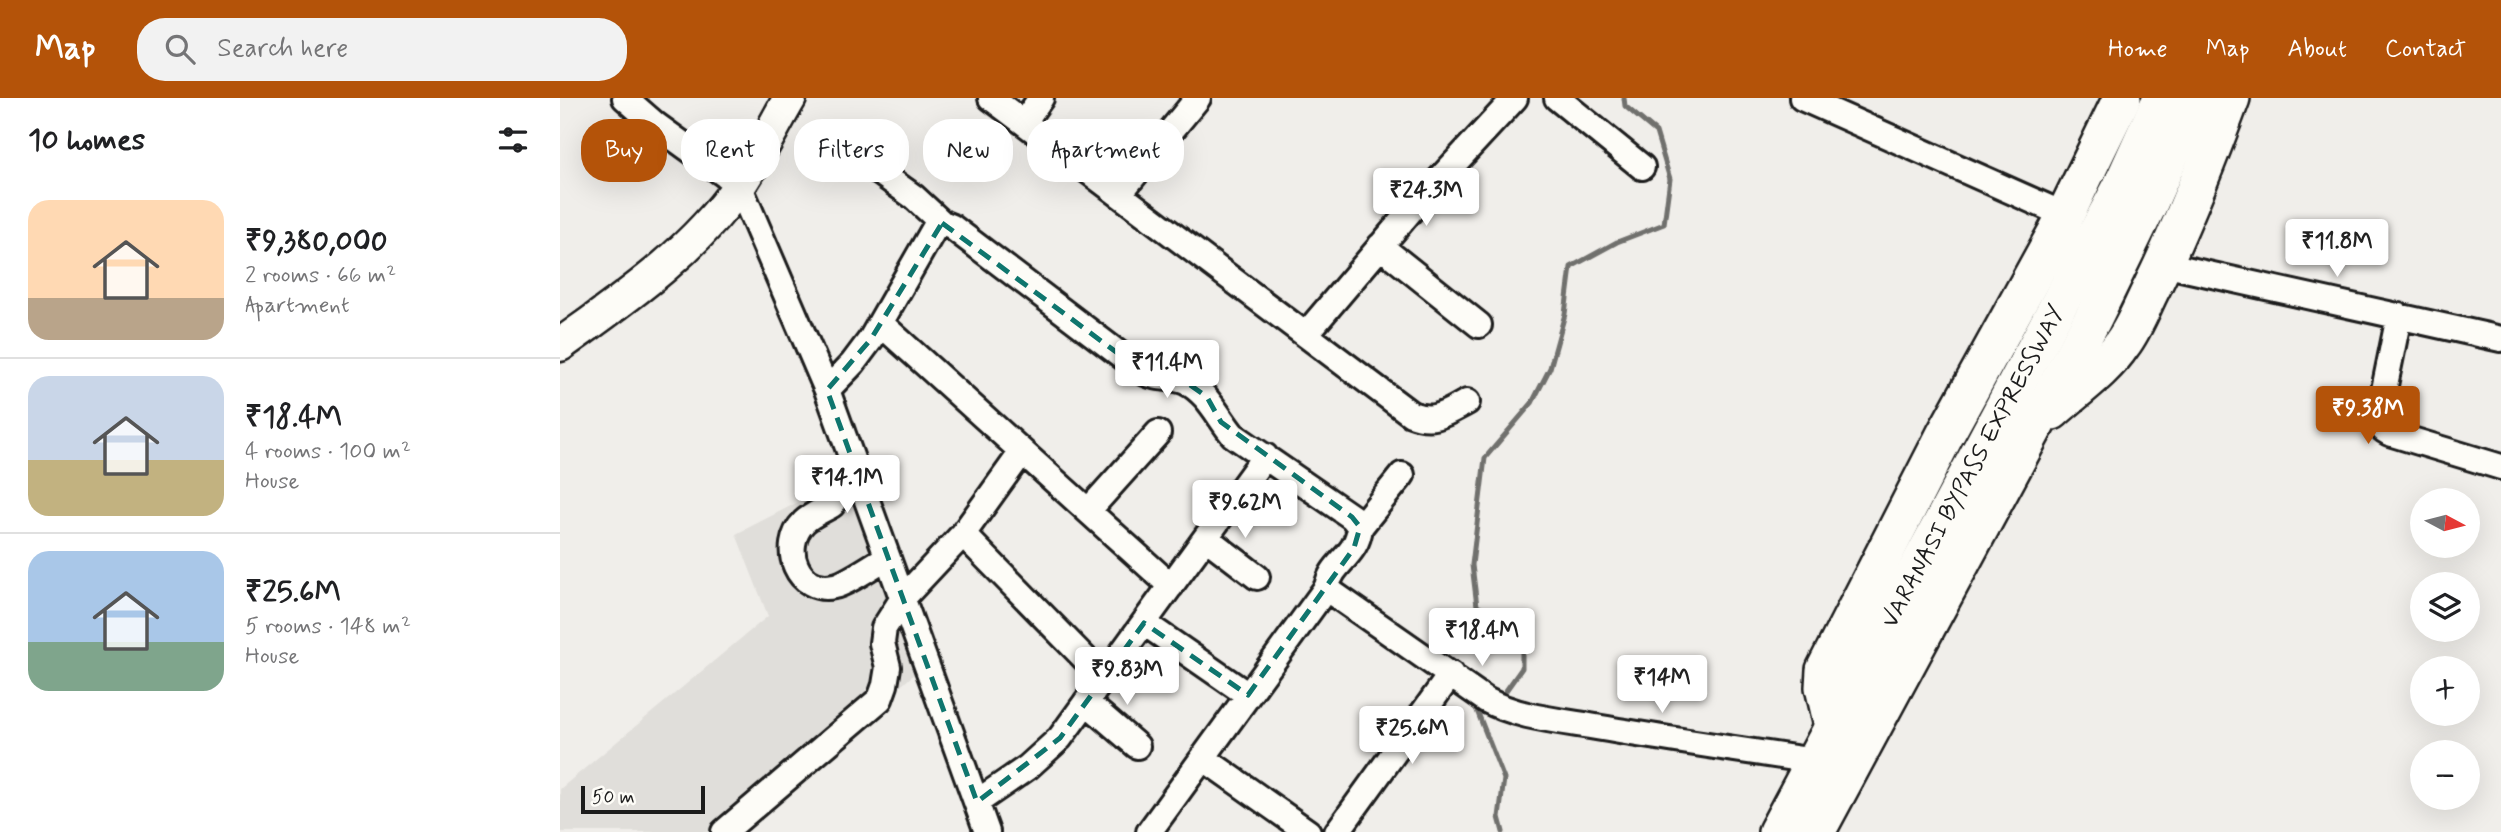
<!DOCTYPE html>
<meta charset="utf-8">
<style>
:root{--surface:#fff;--page:#f2f2f2;--text:#202124;--muted:#757577;--line:#e0e0e0;--accent:#b45309}
body{margin:0;font-family:Mynerve,sans-serif;background:var(--page);color:var(--text);height:100vh;display:flex;flex-direction:column;font-size:26px;white-space:nowrap}
*{box-sizing:border-box;margin:0}
p{font-size:23px;color:var(--muted)}
.icon{flex:none;width:38px;height:38px;fill:none;stroke:currentColor;stroke-width:2;stroke-linecap:round;stroke-linejoin:round}
.map{position:relative;flex:1;overflow:hidden}
.drawer{display:flex;flex-direction:column;background:var(--surface);width:560px}
.drawer>*{flex:none}
.guide{position:absolute;left:21px;top:21px;width:665px;height:63px;display:flex;gap:14px}
.needle{width:46px;rotate:97deg}
.fabs{position:absolute;left:1850px;top:390px;display:grid;gap:14px}
.fabs a{display:grid;place-items:center;width:70px;height:70px;border-radius:50%;background:var(--surface);box-shadow:0 7px 28px #0002;font-size:35px}
.scale{position:absolute;left:21px;bottom:18px;width:124px;box-sizing:border-box;padding-left:7px;border:4px solid #1c1c1c;border-top:0;font-size:19px;line-height:24px;white-space:nowrap;color:#1c1c1c;-webkit-text-stroke:5px #fdfcf7;paint-order:stroke}
.price{position:absolute;translate:-50% -60px;padding:0 16px;border-radius:7px;background:#fff;color:#222;font-size:23px;line-height:46px;filter:drop-shadow(0 2px 4px #0008)}
.price::after{content:'';position:absolute;left:50%;top:42px;width:21px;height:16px;margin-left:-10px;background:inherit;clip-path:polygon(0 0,100% 0,50% 100%)}
.price.selected{background:var(--accent);color:#fff}
ul{padding:0;list-style:none}
li{display:flex;align-items:center;gap:21px;height:175px;padding:0 28px}
li+li{border-top:2px solid var(--line)}
li span{display:grid;place-items:center;flex:none;width:196px;height:140px;border-radius:21px;color:#555}
li>.icon{margin-inline-start:auto}
span .icon{width:84px;height:84px;fill:#fffc;stroke-width:1}
li b{font-size:30px}
h2{display:flex;justify-content:space-between;align-items:center;height:84px;padding:0 28px;font-size:30px}
.chip{padding:0 24px;border-radius:28px;background:var(--surface);box-shadow:0 7px 28px #0002;font-size:24px;line-height:63px}
.chip.selected{background:var(--accent);color:#fff}
header{display:flex;align-items:center;gap:42px;box-sizing:border-box;height:98px;padding:0 35px;background:var(--accent);color:#fff}
header strong{font-size:33px}
nav{display:flex;gap:38px;margin-inline-start:auto;font-size:24px}
.search{width:490px;height:63px;background:var(--page);display:flex;align-items:center;gap:18px;box-sizing:border-box;padding:0 24px;border-radius:28px;color:var(--muted);font-size:26px}
main{display:flex;flex:1;min-height:0}
.map>svg:first-child{display:block}
</style>
<header>
<strong>Map</strong>
<div class="search"><svg class="icon" aria-label="search" viewBox="0 0 24 24"><circle cx="10" cy="10" r="6"/><path d="M15 15l6 6"/></svg>Search here</div>
<nav><a>Home</a><a>Map</a><a>About</a><a>Contact</a></nav>
</header>
<main>
<section class="drawer">
<h2>10 homes<svg class="icon" aria-label="filters" viewBox="0 0 24 24"><path d="M4 7h16M4 17h16"/><circle cx="9" cy="7" r="2"/><circle cx="15" cy="17" r="2"/></svg></h2>
<ul>
<li><span style="background:linear-gradient(#ffd9b3 70%,#b9a48a 0)"><svg class="icon" aria-label="home" viewBox="0 0 24 24"><path d="M3 11l9-7 9 7M6 9v11h12V9"/></svg></span><div><b>₹9,380,000</b><p>2 rooms · 66 m²</p><p>Apartment</p></div></li>
<li><span style="background:linear-gradient(#c9d6e8 60%,#c2b280 0)"><svg class="icon" aria-label="home" viewBox="0 0 24 24"><path d="M3 11l9-7 9 7M6 9v11h12V9"/></svg></span><div><b>₹18.4M</b><p>4 rooms · 100 m²</p><p>House</p></div></li>
<li><span style="background:linear-gradient(#a9c7e8 65%,#7fa58c 0)"><svg class="icon" aria-label="home" viewBox="0 0 24 24"><path d="M3 11l9-7 9 7M6 9v11h12V9"/></svg></span><div><b>₹25.6M</b><p>5 rooms · 148 m²</p><p>House</p></div></li>
</ul>
</section>
<div class="map">
<svg width="1941" height="734" viewBox="0 0 1941 734">
<rect width="100%" height="100%" fill="#f0eeea"/>
<filter id="ink" filterUnits="userSpaceOnUse"><feTurbulence type="fractalNoise" baseFrequency=".0143" numOctaves="2"/><feDisplacementMap in="SourceGraphic" scale="14" xChannelSelector="R" yChannelSelector="G"/><feConvolveMatrix kernelMatrix="1 2 1 2 8 2 1 2 1" color-interpolation-filters="sRGB"/></filter>
<g filter="url(#ink)">
<path fill="#e0deda" d="M295 375 367 565 174 734H0V691L208 518 176 436Z"/>
<g fill="none" stroke-linecap="round" stroke-linejoin="round">
<path stroke="#706f6d" stroke-width="5" d="M940 601 962 570V531L917 508 912 467 925 360 972 305 990 270 1005 216 1011 169 1057 144 1104 126 1110 81 1096 34 1065 8 1064 0
M922 608 916 610 944 681 939 719 943 734"/>
<g stroke="#1c1c1c" stroke-width="30">
<path id="minor" d="M65 0 96 27 179 87 267 292 427 734
M431 0 851 316C875 325 886 315 907 304
M997 0 1082 69
M1242 0 1505 117
M464 24 481 0
M305 64 354 99 382 125
M559 96 638 0
M820 148 919 227
M1603 166 1941 241
M1839 218 1821 307 1820 323 1824 332 1829 335 1941 369
M320 225 611 488
M746 236 852 111 955 0
M267 292 293 265 311 241 374 131 382 125 392 129 579 271C583 274 589 277 594 278 604 281 616 279 626 284 648 295 658 319 673 337L792 419 800 429C797 459 772 463 767 489L771 494 926 602C958 619 995 622 1030 628 1105 641 1180 652 1255 663
M272 407C263 412 251 417 244 424 219 449 238 496 274 488 286 486 315 466 327 459
M528 413 598 335
M800 429 842 377
M403 436 544 580
M646 440 697 479
M584 525 688 597
M526 604 577 648
M643 660 748 734
M417 704 468 669 500 640 705 358
M164 734 320 601 325 587 328 569 322 545 324 530 343 500 403 436 462 354
M589 734 767 489
M777 734 891 576"/>
</g>
<g stroke="#1c1c1c" stroke-width="37">
<path id="major" d="M0 247C65 200 132 155 179 88 198 60 213 29 230 0"/>
</g>
<g stroke="#1c1c1c" stroke-width="42">
<g id="highway">
<path d="M1492 313C1515 292 1545 272 1562 246 1575 229 1582 208 1592 189 1622 128 1647 64 1671 0"/>
<path d="M1273 628 1264 589 1265 572 1385 337 1498 132 1562 0"/>
<path id="s1" d="M1217 734 1561 90 1602 0"/>
<path d="M1256 734 1533 220 1588 107 1635 0"/>
</g>
</g>
<use href="#minor" stroke="#fdfcf7" stroke-width="24"/>
<use href="#major" stroke="#fdfcf7" stroke-width="32"/>
<use href="#highway" stroke="#fdfcf7" stroke-width="37"/>
</g>
</g>
<path fill="none" stroke="#0f766e" stroke-width="5" stroke-dasharray="14 9" stroke-linejoin="round" d="M382 125 579 271 626 284 647 299 661 324 792 419 800 429 794 450 688 597 584 525 500 640 417 704 267 292 311 241Z"/>
<g text-anchor="middle" stroke-width="5" stroke-linejoin="round" paint-order="stroke">
<g font-size="24" fill="#1c1c1c" stroke="#fdfcf7">
<text dy="8" stroke="none"><textPath href="#s1" startOffset="415">VARANASI BYPASS EXPRESSWAY</textPath></text>
</g>
</g>
</svg>
<div class="fabs">
<a><svg class="needle" viewBox="-14 -14 28 28"><path d="M0-13l5 13h-10z" fill="#e53935"/><path d="M0 13l5-13h-10z" fill="#757577"/></svg></a>
<a><svg class="icon" aria-label="layers" viewBox="0 0 24 24"><path d="M12 4l9 5-9 5-9-5zM3 14l9 5 9-5"/></svg></a>
<a>+</a>
<a>−</a>
</div>
<div class="scale">50 m</div>
<b class="price" style="left:866px;top:130px">₹24.3M</b>
<b class="price" style="left:1777px;top:181px">₹11.8M</b>
<b class="price" style="left:607px;top:302px">₹11.4M</b>
<b class="price selected" style="left:1808px;top:348px">₹9.38M</b>
<b class="price" style="left:287px;top:417px">₹14.1M</b>
<b class="price" style="left:685px;top:442px">₹9.62M</b>
<b class="price" style="left:922px;top:570px">₹18.4M</b>
<b class="price" style="left:567px;top:609px">₹9.83M</b>
<b class="price" style="left:1102px;top:617px">₹14M</b>
<b class="price" style="left:852px;top:668px">₹25.6M</b>
<div class="guide">
<a class="chip selected">Buy</a>
<a class="chip">Rent</a>
<a class="chip">Filters</a>
<a class="chip">New</a>
<a class="chip">Apartment</a>
</div>
</div>
</main>
